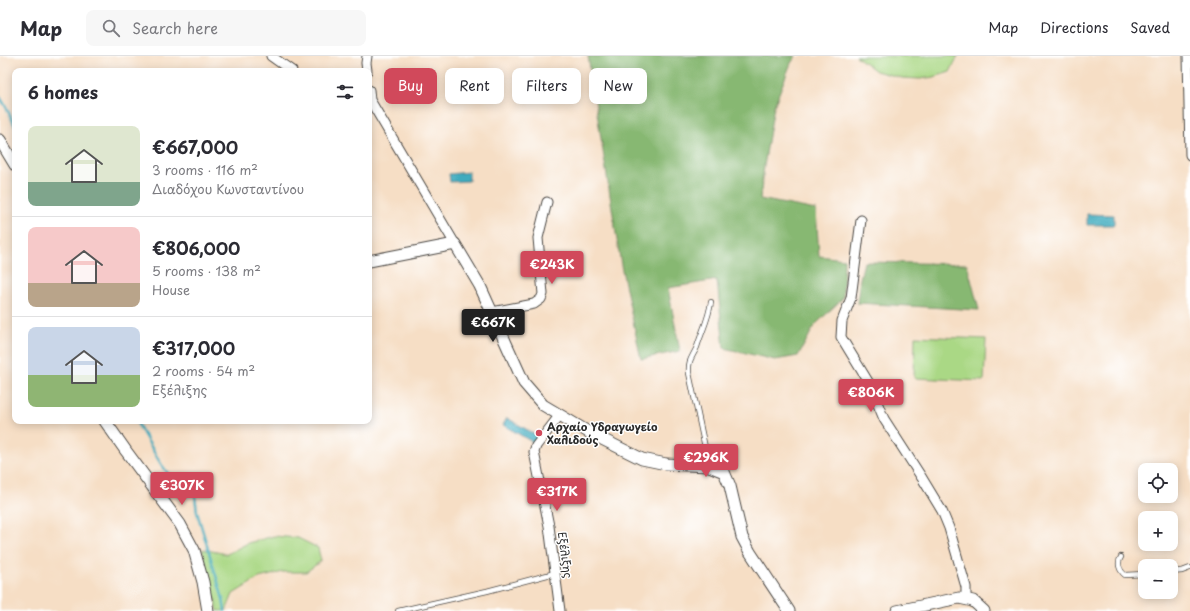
<!DOCTYPE html>
<meta charset="utf-8">
<style>
:root{--surface:#fff;--page:#f7f7f7;--text:#2b2b33;--muted:#7c7c81;--line:#e1e1e2;--accent:#d1495b}
body{margin:0;font-family:"Playpen Sans",sans-serif;background:var(--page);color:var(--text);height:100vh;display:flex;flex-direction:column;font-size:15px;white-space:nowrap}
*{box-sizing:border-box;margin:0}
p{font-size:13px;color:var(--muted)}
.icon{flex:none;width:22px;height:22px;fill:none;stroke:currentColor;stroke-width:2;stroke-linecap:round;stroke-linejoin:round}
.map{position:relative;flex:1;overflow:hidden}
.drawer{position:absolute;left:12px;top:12px;width:360px;height:356px;display:flex;flex-direction:column;background:var(--surface);border-radius:8px;box-shadow:0 2px 10px #0003}
.drawer>*{flex:none}
.guide{position:absolute;left:384px;top:12px;width:380px;height:36px;display:flex;gap:8px}
.tools{position:absolute;left:1138px;top:407px;display:grid;gap:8px}
.tools a{display:grid;place-items:center;width:40px;height:40px;border-radius:8px;background:var(--surface);box-shadow:0 2px 10px #0003;font-size:20px}
.price{position:absolute;translate:-50% -34px;padding:0 9px;border-radius:4px;background:var(--accent);color:#fff;font-size:13px;line-height:26px;filter:drop-shadow(0 1px 2px #0008)}
.price::after{content:'';position:absolute;left:50%;top:24px;width:12px;height:9px;margin-left:-6px;background:inherit;clip-path:polygon(0 0,100% 0,50% 100%)}
.price.selected{background:#222;color:#fff}
ul{padding:0;list-style:none}
li{display:flex;align-items:center;gap:12px;height:100px;padding:0 16px}
li+li{border-top:1px solid var(--line)}
li span{display:grid;place-items:center;flex:none;width:112px;height:80px;border-radius:8px;color:#555}
li>.icon{margin-inline-start:auto}
span .icon{width:48px;height:48px;fill:#fffc;stroke-width:1}
li b{font-size:17px}
h2{display:flex;justify-content:space-between;align-items:center;height:48px;padding:0 16px;font-size:17px}
.tag{padding:0 14px;border-radius:8px;background:var(--surface);box-shadow:0 2px 10px #0003;font-size:14px;line-height:36px}
.tag.selected{background:var(--accent);color:#fff}
header{display:flex;align-items:center;gap:24px;box-sizing:border-box;height:56px;padding:0 20px;background:var(--surface);border-bottom:1px solid var(--line)}
header strong{font-size:19px}
nav{display:flex;gap:22px;margin-inline-start:auto;font-size:14px}
.search{width:280px;height:36px;background:var(--page);display:flex;align-items:center;gap:10px;box-sizing:border-box;padding:0 14px;border-radius:8px;color:var(--muted);font-size:15px}
.map>svg:first-child{display:block}
</style>
<header>
<strong>Map</strong>
<div class="search"><svg class="icon" aria-label="search" viewBox="0 0 24 24"><circle cx="10" cy="10" r="6"/><path d="M15 15l6 6"/></svg>Search here</div>
<nav><a>Map</a><a>Directions</a><a>Saved</a></nav>
</header>
<div class="map">
<svg width="1190" height="555" viewBox="0 0 1190 555">
<rect width="100%" height="100%" fill="#fff"/>
<filter id="ink" filterUnits="userSpaceOnUse"><feTurbulence type="fractalNoise" baseFrequency=".025" numOctaves="2"/><feDisplacementMap in="SourceGraphic" scale="8" xChannelSelector="R" yChannelSelector="G"/><feConvolveMatrix kernelMatrix="1 2 1 2 8 2 1 2 1" color-interpolation-filters="sRGB"/></filter>
<filter id="wash" filterUnits="userSpaceOnUse"><feTurbulence type="fractalNoise" baseFrequency=".012" numOctaves="4" result="noise"/><feDisplacementMap in="SourceGraphic" scale="16" xChannelSelector="R" yChannelSelector="G"/><feGaussianBlur stdDeviation="0.9" result="paint"/><feColorMatrix in="noise" values="0 0 0 0 0 0 0 0 0 0 0 0 0 0 0 0 0 1.4 0 .05"/><feComposite in="paint" operator="in"/></filter>
<g filter="url(#wash)">
<rect width="100%" height="100%" fill="#f6dec5"/>
<path fill="#aad885" stroke="#6a8258" d="M856 0H958L950 16 934 21 920 23 902 22 876 15Z
M915 280 986 283 984 325 914 322Z
M274 480 298 482 318 492 321 505 306 516H283L259 522 233 538 226 555H218L202 493 227 498 248 487Z"/>
<path fill="#87b872" stroke="#59724e" d="M588 0H796L791 7 774 50 764 110 760 143 816 154 819 200 844 203 843 242 815 269 798 300 775 304 724 292 717 224 668 232 680 295 641 303 621 209Z
M864 206 967 208 979 254 857 247 860 223Z"/>
<path fill="#3fabbe" stroke="#356b74" d="M469 116V125L450 126 449 118Z
M1087 158 1114 159V169H1087Z
M507 362 538 380 534 387 503 369Z"/>
<g fill="none" stroke-linecap="round" stroke-linejoin="round">
<path stroke="#3fabbe" stroke-width="2.5" d="M0 41 6 51 15 70
M136 365 161 408 175 427 194 431 197 456 223 543 225 555"/>
</g>
</g>
<g filter="url(#ink)">
<g fill="none" stroke-linecap="round" stroke-linejoin="round">
<g stroke="#494642" stroke-width="6">
<path id="service" d="M709 410 689 317C688 304 692 302 697 291 702 275 709 262 711 246
M1121 501C1117 507 1119 514 1125 519L1145 518
M1171 516 1182 515 1190 512
M398 555 487 535 555 517"/>
</g>
<g stroke="#494642" stroke-width="11">
<path id="minor" d="M271 0 292 15
M1188 0 1190 99
M367 15 366 7 367 0
M369 34 370 44 455 188
M861 164 851 242 842 265 841 281 869 327 884 363 922 422 942 455 949 472 966 531V543
M492 256 534 248 541 243 543 238 538 182 547 146
M559 360 536 390 534 396 549 470 560 555"/>
</g>
<g stroke="#494642" stroke-width="13">
<path id="tertiary" d="M0 84 15 109
M369 205 455 188 480 230 524 327 543 349 590 377 642 403 666 408 709 410 724 416 730 430 742 481 750 496 789 555
M105 365 126 395 180 468 194 494 203 526 208 555
M897 555 959 542 973 545 984 555"/>
</g>
<use href="#service" stroke="#fff" stroke-width="4.5"/>
<use href="#minor" stroke="#fff" stroke-width="9"/>
<use href="#tertiary" stroke="#fff" stroke-width="11"/>
</g>
</g>
<circle fill="#d1495b" stroke="#fff" stroke-width="1.5" cx="539" cy="377" r="4"/>
<g text-anchor="middle" stroke-width="3" stroke-linejoin="round" paint-order="stroke">
<g font-size="11" font-weight="bold" fill="#2b2b2b" stroke="#fff" text-anchor="start">
<text x="547" y="375">Αρχαίο Υδραγωγείο<tspan x="547" dy="13">Χαλιδούς</tspan></text>
</g>
<g font-size="11" fill="#2b2b2b" stroke="#fff">
<text transform="translate(565 499) rotate(82)" y="4">Εξέλιξης</text>
</g>
</g>
</svg>
<div class="tools">
<a><svg class="icon" aria-label="locate" viewBox="0 0 24 24"><circle cx="12" cy="12" r="6"/><path d="M12 2v4M12 18v4M2 12h4M18 12h4"/></svg></a>
<a>+</a>
<a>−</a>
</div>
<b class="price" style="left:552px;top:229px">€243K</b>
<b class="price selected" style="left:493px;top:287px">€667K</b>
<b class="price" style="left:871px;top:357px">€806K</b>
<b class="price" style="left:706px;top:422px">€296K</b>
<b class="price" style="left:182px;top:450px">€307K</b>
<b class="price" style="left:557px;top:456px">€317K</b>
<div class="guide">
<a class="tag selected">Buy</a>
<a class="tag">Rent</a>
<a class="tag">Filters</a>
<a class="tag">New</a>
</div>
<section class="drawer">
<h2>6 homes<svg class="icon" aria-label="filters" viewBox="0 0 24 24"><path d="M4 7h16M4 17h16"/><circle cx="9" cy="7" r="2"/><circle cx="15" cy="17" r="2"/></svg></h2>
<ul>
<li><span style="background:linear-gradient(#dfe7d0 70%,#7fa58c 0)"><svg class="icon" aria-label="home" viewBox="0 0 24 24"><path d="M3 11l9-7 9 7M6 9v11h12V9"/></svg></span><div><b>€667,000</b><p>3 rooms · 116 m²</p><p>Διαδόχου Κωνσταντίνου</p></div></li>
<li><span style="background:linear-gradient(#f6c9c9 70%,#b9a48a 0)"><svg class="icon" aria-label="home" viewBox="0 0 24 24"><path d="M3 11l9-7 9 7M6 9v11h12V9"/></svg></span><div><b>€806,000</b><p>5 rooms · 138 m²</p><p>House</p></div></li>
<li><span style="background:linear-gradient(#c9d6e8 60%,#8fb573 0)"><svg class="icon" aria-label="home" viewBox="0 0 24 24"><path d="M3 11l9-7 9 7M6 9v11h12V9"/></svg></span><div><b>€317,000</b><p>2 rooms · 54 m²</p><p>Εξέλιξης</p></div></li>
</ul>
</section>
</div>
